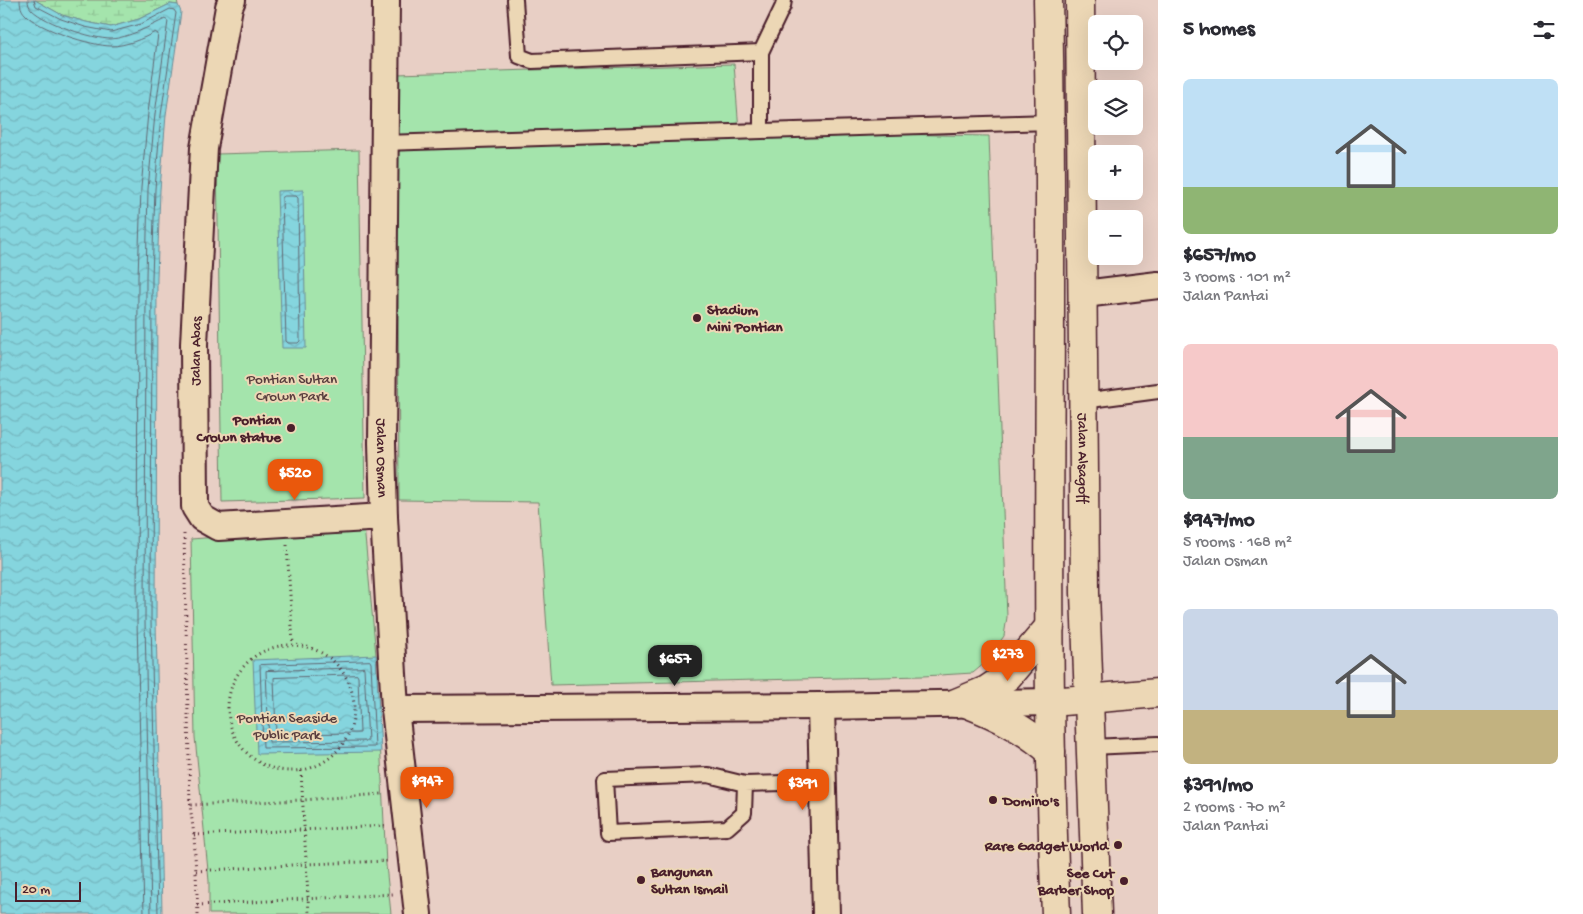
<!DOCTYPE html>
<meta charset="utf-8">
<style>
:root{--surface:#fff;--page:#f2f2f3;--text:#2b2b33;--muted:#7c7c81;--accent:#ea580c}
body{margin:0;font-family:"Gochi Hand",sans-serif;background:var(--page);color:var(--text);height:100vh;display:flex;flex-direction:column;font-size:19px;white-space:nowrap}
*{box-sizing:border-box;margin:0}
p{font-size:16px;color:var(--muted)}
.icon{flex:none;width:28px;height:28px;fill:none;stroke:currentColor;stroke-width:2;stroke-linecap:round;stroke-linejoin:round}
.map{position:relative;flex:1;overflow:hidden}
.side{display:flex;flex-direction:column;background:var(--surface);width:425px}
.side>*{flex:none}
.tools{position:absolute;left:1088px;top:15px;display:grid;gap:10px}
.tools a{display:grid;place-items:center;width:55px;height:55px;border-radius:8px;background:var(--surface);box-shadow:0 5px 20px #0002;font-size:25px}
.scale{position:absolute;left:15px;bottom:12px;width:66px;box-sizing:border-box;padding-left:5px;border:2px solid #4a1f2b;border-top:0;font-size:14px;line-height:18px;white-space:nowrap;color:#4a1f2b;-webkit-text-stroke:4px #ecd7b5;paint-order:stroke}
.price{position:absolute;translate:-50% -42px;padding:0 11px;border-radius:10px;background:var(--accent);color:#fff;font-size:16px;line-height:32px;filter:drop-shadow(0 1px 2px #0008)}
.price::after{content:'';position:absolute;left:50%;top:30px;width:15px;height:11px;margin-left:-8px;background:inherit;clip-path:polygon(0 0,100% 0,50% 100%)}
.price.current{background:#222;color:#fff}
ul{padding:0;list-style:none}
li{display:grid;align-content:center;gap:10px;height:265px;padding:0 25px}
li span{display:grid;place-items:center;height:155px;border-radius:8px;color:#555}
li>.icon{margin-inline-start:auto}
span .icon{width:90px;height:90px;fill:#fffc;stroke-width:1}
li b{font-size:21px}
h2{display:flex;justify-content:space-between;align-items:center;height:60px;padding:0 25px;font-size:21px}
main{display:flex;flex:1;min-height:0}
.map>svg:first-child{display:block}
</style>
<main>
<div class="map">
<svg width="1158" height="914" viewBox="0 0 1158 914">
<defs>
<pattern id="wetland-marsh" width="20" height="14" patternUnits="userSpaceOnUse" patternTransform="scale(1.25)"><rect width="20" height="14" fill="#a4e4ac"/><path d="M1 5h8M5 5V1M11 12h8M15 12V8" fill="none" stroke="#8fc394"/></pattern>
<pattern id="water-waves" width="16" height="10" patternUnits="userSpaceOnUse" patternTransform="scale(1.25)"><rect width="16" height="10" fill="#85d5de"/><path d="M0 5q4-4 8 0t8 0" fill="none" stroke="#74b6bf"/></pattern>
</defs>
<rect width="100%" height="100%" fill="#e8cfc5"/>
<filter id="ink" filterUnits="userSpaceOnUse"><feTurbulence type="fractalNoise" baseFrequency=".02" numOctaves="2"/><feDisplacementMap in="SourceGraphic" scale="10" xChannelSelector="R" yChannelSelector="G"/><feConvolveMatrix kernelMatrix="1 2 1 2 8 2 1 2 1" color-interpolation-filters="sRGB"/></filter>
<g filter="url(#ink)">
<path fill="url(#wetland-marsh)" stroke="#77826c" d="M35 0H177L178 5 170 4 139 19 111 27 86 22 62 15Z"/>
<path fill="#a4e4ac" stroke="#77826c" d="M734 64 739 131 989 136 1007 617 1004 636 986 662 973 673 923 676 551 685 538 502 399 500 397 74Z
M359 150 365 498 222 502 217 154Z
M364 526 376 655 386 865 391 914H209V881L195 737 191 539Z"/>
<path fill="url(#water-waves)" stroke="#6d8c96" d="M0 0H35L62 15 86 22 111 27 139 19 170 4 178 5 181 12 166 115 160 190 157 278 156 621 162 914H0Z
M303 190 306 348H282L277 191Z
M376 655 381 752 257 754 253 660Z"/>
<g fill="none" stroke-linecap="round" stroke-linejoin="round">
<path stroke="#626873" stroke-width="1" d="M20 0C20 5 21 10 25 14 38 29 92 46 111 46 125 46 143 39 155 32L158 34 148 113 141 188 138 277 137 621 144 914
M28 0C28 4 29 7 32 10 45 23 92 39 111 39 127 38 151 26 165 19L168 21 155 114 148 189 146 277 145 621 151 914
M34 0 36 6 61 19 85 27 111 32 141 24 170 9 174 10 176 13 161 115 155 189 152 278 151 621 158 914
M285 196H296L298 198 300 341 298 343H288L286 341 282 198Z
M370 661 371 663 375 747 263 748 260 665Z
M364 668 368 741 269 742 266 671Z
M357 675 358 677 360 733 276 734 274 678Z"/>
<g stroke="#4a1f2b" stroke-width="18">
<path id="lane" d="M515 0 519 56 532 61 761 52
M761 131V52L783 6 784 0
M384 143 1051 122
M1083 401 1158 391
M1091 747 1158 744
M745 784 744 813 727 828 608 833 605 779 708 775 745 784 823 782"/>
</g>
<g stroke="#4a1f2b" stroke-width="30">
<g id="street">
<path d="M232 0 229 7 204 148 194 344 195 507 202 518 218 527 384 517"/>
<path id="s1" d="M386 0 382 443 384 517 395 709 418 914"/>
<path d="M1084 294 1158 285"/>
<path d="M821 706 826 914"/>
<path d="M395 709 821 706 1051 702"/>
</g>
</g>
<g stroke="#4a1f2b" stroke-width="31">
<path id="secondary" d="M1051 702 1158 693"/>
</g>
<g stroke="#4a1f2b" stroke-width="31">
<g id="highway">
<path d="M1048 0C1055 305 1042 610 1056 914"/>
<path id="s2" d="M1080 0 1085 593 1097 914"/>
<path d="M956 703 987 690 1008 676 1050 626"/>
<path d="M966 703C999 716 1025 729 1051 752"/>
</g>
</g>
<path stroke="#4a1f2b" stroke-width="3" stroke-dasharray="1 4" stroke-linecap="butt" d="M184 534 190 805
M287 545 293 644
M228 708a63 63 0 1 1 126 0a63 63 0 1 1-126 0Z
M301 771 309 914
M194 835 386 826
M196 871 306 864 388 861
M197 905 393 894
M198 914 194 835 190 805 303 800 382 794"/>
<use href="#lane" stroke="#ecd7b5" stroke-width="14"/>
<use href="#street" stroke="#ecd7b5" stroke-width="26"/>
<use href="#secondary" stroke="#ecd7b5" stroke-width="28"/>
<use href="#highway" stroke="#ecd7b5" stroke-width="28"/>
</g>
</g>
<g fill="#4a1f2b" stroke="#ecd7b5" stroke-width="2">
<circle cx="697" cy="318" r="5"/>
<circle cx="291" cy="428" r="5"/>
<circle cx="993" cy="800" r="5"/>
<circle cx="1118" cy="845" r="5"/>
<circle cx="641" cy="880" r="5"/>
<circle cx="1124" cy="881" r="5"/>
</g>
<g text-anchor="middle" stroke-width="4" stroke-linejoin="round" paint-order="stroke">
<g font-size="15" font-weight="bold" fill="#4a1f2b" stroke="#ecd7b5" text-anchor="start">
<text x="707" y="314">Stadium<tspan x="707" dy="17">Mini Pontian</tspan></text>
<text x="281" y="424" text-anchor="end">Pontian<tspan x="281" dy="17">Crown statue</tspan></text>
<text x="1003" y="805">Domino's</text>
<text x="1108" y="850" text-anchor="end">Rare Gadget World</text>
<text x="651" y="876">Bangunan<tspan x="651" dy="17">Sultan Ismail</tspan></text>
<text x="1114" y="877" text-anchor="end">See Cut<tspan x="1114" dy="17">Barber Shop</tspan></text>
</g>
<g font-size="15" fill="#4a1f2b" stroke="#ecd7b5">
<text transform="translate(195 351) rotate(-89)" y="5">Jalan Abas</text>
<text dy="5" stroke="none"><textPath href="#s2" startOffset="458">Jalan Alsagoff</textPath></text>
<text dy="5" stroke="none"><textPath href="#s1" startOffset="458">Jalan Osman</textPath></text>
</g>
<g font-size="15" fill="#583d3e" stroke="#ecd7b5">
<text x="292" y="383">Pontian Sultan<tspan x="292" dy="17">Crown Park</tspan></text>
<text x="287" y="722">Pontian Seaside<tspan x="287" dy="17">Public Park</tspan></text>
</g>
</g>
</svg>
<div class="tools">
<a><svg class="icon" aria-label="locate" viewBox="0 0 24 24"><circle cx="12" cy="12" r="6"/><path d="M12 2v4M12 18v4M2 12h4M18 12h4"/></svg></a>
<a><svg class="icon" aria-label="layers" viewBox="0 0 24 24"><path d="M12 4l9 5-9 5-9-5zM3 14l9 5 9-5"/></svg></a>
<a>+</a>
<a>−</a>
</div>
<div class="scale">20 m</div>
<b class="price" style="left:295px;top:501px">$520</b>
<b class="price" style="left:1008px;top:682px">$273</b>
<b class="price current" style="left:675px;top:687px">$657</b>
<b class="price" style="left:427px;top:809px">$947</b>
<b class="price" style="left:803px;top:811px">$391</b>
</div>
<section class="side">
<h2>5 homes<svg class="icon" aria-label="filters" viewBox="0 0 24 24"><path d="M4 7h16M4 17h16"/><circle cx="9" cy="7" r="2"/><circle cx="15" cy="17" r="2"/></svg></h2>
<ul>
<li><span style="background:linear-gradient(#bfe0f5 70%,#8fb573 0)"><svg class="icon" aria-label="home" viewBox="0 0 24 24"><path d="M3 11l9-7 9 7M6 9v11h12V9"/></svg></span><div><b>$657/mo</b><p>3 rooms · 101 m²</p><p>Jalan Pantai</p></div></li>
<li><span style="background:linear-gradient(#f6c9c9 60%,#7fa58c 0)"><svg class="icon" aria-label="home" viewBox="0 0 24 24"><path d="M3 11l9-7 9 7M6 9v11h12V9"/></svg></span><div><b>$947/mo</b><p>5 rooms · 168 m²</p><p>Jalan Osman</p></div></li>
<li><span style="background:linear-gradient(#c9d6e8 65%,#c2b280 0)"><svg class="icon" aria-label="home" viewBox="0 0 24 24"><path d="M3 11l9-7 9 7M6 9v11h12V9"/></svg></span><div><b>$391/mo</b><p>2 rooms · 70 m²</p><p>Jalan Pantai</p></div></li>
</ul>
</section>
</main>
